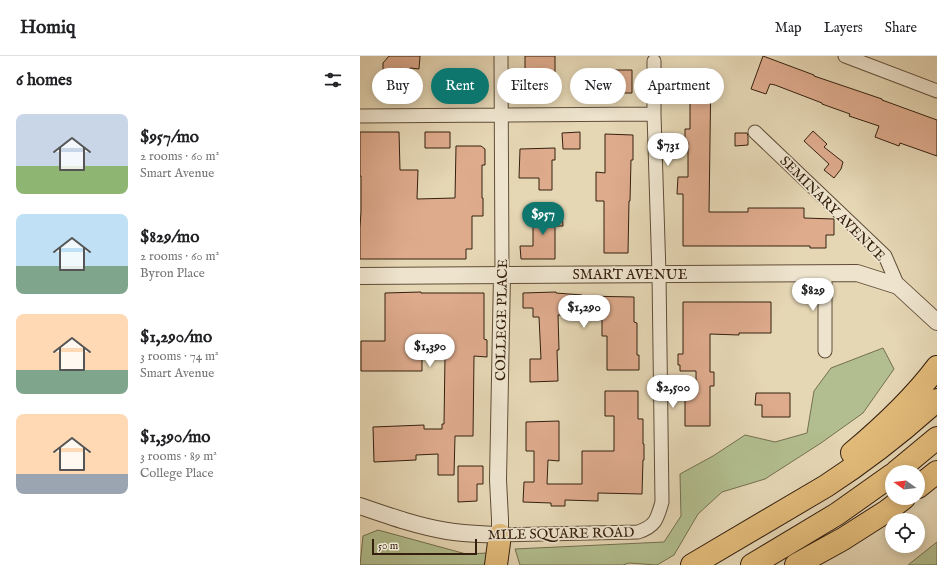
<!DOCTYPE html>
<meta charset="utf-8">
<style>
:root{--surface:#fff;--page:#f6f6f6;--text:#202124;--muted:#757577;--line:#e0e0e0;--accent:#0f766e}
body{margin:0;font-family:"IM FELL English",serif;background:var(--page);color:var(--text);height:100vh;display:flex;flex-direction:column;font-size:15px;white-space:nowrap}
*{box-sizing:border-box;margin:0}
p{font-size:13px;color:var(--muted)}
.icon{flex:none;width:22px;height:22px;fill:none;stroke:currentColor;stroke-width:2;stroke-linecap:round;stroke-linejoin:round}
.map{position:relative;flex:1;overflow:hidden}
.panel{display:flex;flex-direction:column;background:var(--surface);width:360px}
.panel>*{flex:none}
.top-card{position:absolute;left:12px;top:12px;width:380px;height:36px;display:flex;gap:8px}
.needle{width:26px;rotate:285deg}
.fabs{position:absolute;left:525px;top:409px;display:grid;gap:8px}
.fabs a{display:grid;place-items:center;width:40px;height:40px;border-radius:50%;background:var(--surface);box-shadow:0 2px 10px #0003;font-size:20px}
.scale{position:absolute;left:12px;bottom:10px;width:105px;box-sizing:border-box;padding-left:4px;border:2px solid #35200f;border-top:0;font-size:11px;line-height:14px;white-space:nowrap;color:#35200f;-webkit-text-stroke:3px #eee4ce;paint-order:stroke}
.price{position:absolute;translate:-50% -34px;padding:0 9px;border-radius:14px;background:#fff;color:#222;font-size:13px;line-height:26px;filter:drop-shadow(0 1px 2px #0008)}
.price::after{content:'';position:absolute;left:50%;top:24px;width:12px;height:9px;margin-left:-6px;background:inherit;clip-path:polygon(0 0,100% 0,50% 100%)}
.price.selected{background:var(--accent);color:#fff}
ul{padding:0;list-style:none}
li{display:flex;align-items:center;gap:12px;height:100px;padding:0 16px}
li span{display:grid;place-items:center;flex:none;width:112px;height:80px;border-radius:8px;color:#555}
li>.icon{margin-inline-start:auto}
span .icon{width:48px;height:48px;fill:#fffc;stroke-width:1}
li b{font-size:17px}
h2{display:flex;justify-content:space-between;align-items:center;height:48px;padding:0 16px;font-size:17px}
.chip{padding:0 14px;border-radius:18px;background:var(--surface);box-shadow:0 2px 10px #0003;font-size:14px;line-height:36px}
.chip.selected{background:var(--accent);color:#fff}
header{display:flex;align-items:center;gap:24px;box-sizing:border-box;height:56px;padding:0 20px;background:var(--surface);border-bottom:1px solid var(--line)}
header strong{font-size:19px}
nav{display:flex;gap:22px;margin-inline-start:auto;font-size:14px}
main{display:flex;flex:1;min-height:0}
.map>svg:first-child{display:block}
</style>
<header>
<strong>Homiq</strong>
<nav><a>Map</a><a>Layers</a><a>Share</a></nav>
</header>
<main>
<section class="panel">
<h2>6 homes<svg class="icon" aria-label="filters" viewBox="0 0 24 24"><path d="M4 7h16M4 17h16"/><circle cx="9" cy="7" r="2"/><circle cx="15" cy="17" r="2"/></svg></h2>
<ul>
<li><span style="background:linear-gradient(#c9d6e8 65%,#8fb573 0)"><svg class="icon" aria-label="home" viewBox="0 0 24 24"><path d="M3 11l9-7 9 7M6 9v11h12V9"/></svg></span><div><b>$957/mo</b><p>2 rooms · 60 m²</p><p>Smart Avenue</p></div></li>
<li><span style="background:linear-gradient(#bfe0f5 65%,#7fa58c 0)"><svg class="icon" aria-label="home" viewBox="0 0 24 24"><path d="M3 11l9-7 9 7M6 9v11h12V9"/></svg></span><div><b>$829/mo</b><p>2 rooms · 60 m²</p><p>Byron Place</p></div></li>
<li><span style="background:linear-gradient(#ffd9b3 70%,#7fa58c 0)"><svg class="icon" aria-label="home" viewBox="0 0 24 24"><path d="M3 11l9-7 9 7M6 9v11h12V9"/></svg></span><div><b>$1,290/mo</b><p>3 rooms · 74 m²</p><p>Smart Avenue</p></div></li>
<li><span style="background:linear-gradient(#ffd9b3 75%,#9aa5b1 0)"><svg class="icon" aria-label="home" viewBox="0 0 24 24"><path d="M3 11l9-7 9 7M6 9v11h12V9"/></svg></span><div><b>$1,390/mo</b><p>3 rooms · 89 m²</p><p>College Place</p></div></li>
</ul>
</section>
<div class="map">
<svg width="577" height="509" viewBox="0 0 577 509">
<rect width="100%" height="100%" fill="#e5d6b4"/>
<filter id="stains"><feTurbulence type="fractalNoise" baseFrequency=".005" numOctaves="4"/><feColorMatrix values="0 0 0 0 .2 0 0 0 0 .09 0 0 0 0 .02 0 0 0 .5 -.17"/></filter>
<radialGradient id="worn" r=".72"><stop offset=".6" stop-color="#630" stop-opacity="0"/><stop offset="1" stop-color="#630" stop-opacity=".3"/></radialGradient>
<path fill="#b2be8f" stroke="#746f4f" d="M523 292 534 313 503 357 461 387 405 423 362 436 338 458 314 499 297 509 269 507 263 509H160L155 493 304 486 321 460 320 418 353 400 385 379 415 386 447 377 454 335 471 312Z
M18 474 106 498 128 497 125 509H0L3 480Z
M577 486V509H548Z"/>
<path fill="#deab8d" stroke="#35200f" d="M29 0H60L59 13 50 12V26H23V7Z
M165 0H195V16H184V36H165Z
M403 0 454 19V20L522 43V44L577 64V100L540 87 539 90 515 81 519 70 489 60 490 58 462 48V47L415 29 410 28 406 38 391 33Z
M328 13H351L349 156H388V152H444V162L474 163V179H466V192H450V190H323V138H317L318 121H328V86H325V73H330V38H328Z
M246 14H272V37H246Z
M453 75 467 88 464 91 483 106 481 113 474 122 464 114 469 108 444 85Z
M0 76H39L40 114H58L57 143 95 142 96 90H121L125 93V109H122V142H123V160H112V193H106V203H0V172L1 155V120H0Z
M65 76H90V92H65Z
M220 76V93H203L202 77Z
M375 77H387L388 80V89L375 90Z
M245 78 273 79V104H271L270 145H269L268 197H244V145H236V116L245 117Z
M195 92V104H192V134H179V122H159L160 93Z
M202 155 203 170H195V203H161L160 190H173V156Z
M61 236V237H124V283L127 284V301L114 300 113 380H95L94 419H78V398L56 399V404L14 406 13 371 64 369V373H82V368H84L85 300H83V286H62V315H1V285H25V237Z
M196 236V237L222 239V240L274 241V266L277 267V299H279V314H247V280H242V264H239L240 260 198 259 199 294H197L198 325 170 326V303H181L179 261H173V252H163V237Z
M323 246H411V277H379V279L350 278V316H354V330H350V370H325V335L336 336V315H320V309H318V298H323Z
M245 335H278V363H283V388H284V404H283L282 438 238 437V445L205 444V450H191V447L163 446 164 426H174V395H166V366L199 365V405L188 404 187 428H222V395H254V360H245Z
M396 337H430V361H402V349H395Z
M98 410H123V428H117V445L98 446Z"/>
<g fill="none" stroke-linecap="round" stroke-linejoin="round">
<g stroke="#614e38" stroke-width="15">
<path id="minor" d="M141 0 142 219
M485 0 577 35
M0 60 141 59 294 58
M395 76 525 200 538 230
M465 295V217
M140 479 278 476C296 470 297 463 302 446L299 218 294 58V5"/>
</g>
<g stroke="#614e38" stroke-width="18">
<path id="tertiary" d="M0 220 497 217 538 230 577 266
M0 450C29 460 57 470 87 475 104 478 122 478 140 479V463L138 424 142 219"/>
</g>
<g stroke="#35200f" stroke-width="24">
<path id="motorway" d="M492 397C523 371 553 343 577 311
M536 416 577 382
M558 431 577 416
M136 509 140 479
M332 509 466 430C506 404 542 376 577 344
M392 509 477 458 532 419
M436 509 483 483 527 455 544 442"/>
</g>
<use href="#minor" stroke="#eee4ce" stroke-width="13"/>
<use href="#tertiary" stroke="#eee4ce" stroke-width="16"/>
<use href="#motorway" stroke="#e2bb7a" stroke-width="22"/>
</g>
<g text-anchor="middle" stroke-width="3.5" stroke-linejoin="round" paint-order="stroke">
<g font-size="14" fill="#35200f" stroke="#eee4ce">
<text transform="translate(473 152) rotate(45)" y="5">SEMINARY AVENUE</text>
<text x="270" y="223">SMART AVENUE</text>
<text transform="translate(141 264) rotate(-89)" y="5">COLLEGE PLACE</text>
<text transform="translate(201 477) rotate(-1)" y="5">MILE SQUARE ROAD</text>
</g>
</g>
<rect width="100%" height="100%" filter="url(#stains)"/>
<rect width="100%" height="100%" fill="url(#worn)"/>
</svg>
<div class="fabs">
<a><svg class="needle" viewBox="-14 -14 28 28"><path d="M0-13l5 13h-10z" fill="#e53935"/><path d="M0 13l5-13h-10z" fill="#757577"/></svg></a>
<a><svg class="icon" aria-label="locate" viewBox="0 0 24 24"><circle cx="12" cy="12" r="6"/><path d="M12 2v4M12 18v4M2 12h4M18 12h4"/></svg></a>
</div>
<div class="scale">50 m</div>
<b class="price" style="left:308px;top:111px">$731</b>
<b class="price selected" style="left:183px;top:180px">$957</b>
<b class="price" style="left:453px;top:256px">$829</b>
<b class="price" style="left:224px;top:273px">$1,290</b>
<b class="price" style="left:70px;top:312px">$1,390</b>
<b class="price" style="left:313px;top:353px">$2,500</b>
<div class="top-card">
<a class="chip">Buy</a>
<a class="chip selected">Rent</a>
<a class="chip">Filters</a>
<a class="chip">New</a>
<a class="chip">Apartment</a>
</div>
</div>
</main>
